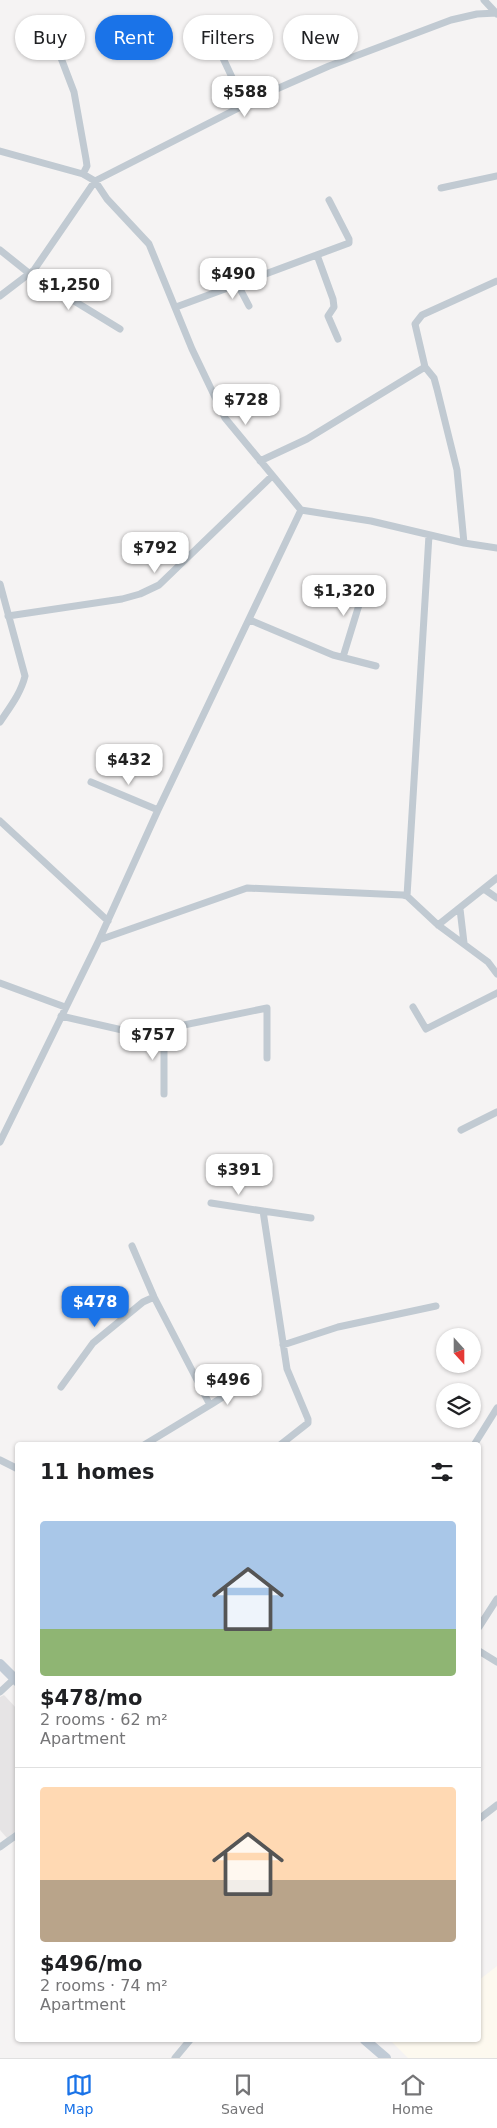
<!DOCTYPE html>
<meta charset="utf-8">
<style>
:root{--surface:#fff;--page:#f2f2f2;--text:#202124;--muted:#757577;--line:#e0e0e0;--accent:#1a73e8}
body{margin:0;font-family:"DejaVu Sans",sans-serif;background:var(--page);color:var(--text);height:100vh;display:flex;flex-direction:column;font-size:19px;white-space:nowrap}
*{box-sizing:border-box;margin:0}
p{font-size:16px;color:var(--muted)}
.icon{flex:none;width:28px;height:28px;fill:none;stroke:currentColor;stroke-width:2;stroke-linecap:round;stroke-linejoin:round}
.map{position:relative;flex:1;overflow:hidden}
.panel{position:absolute;left:15px;top:1442px;width:466px;height:600px;display:flex;flex-direction:column;background:var(--surface);border-radius:5px;box-shadow:0 1px 4px #0004}
.panel>*{flex:none}
.banner{position:absolute;left:15px;top:15px;width:468px;height:45px;display:flex;gap:10px}
.needle{width:32px;rotate:159deg}
.fabs{position:absolute;left:436px;top:1328px;display:grid;gap:10px}
.fabs a{display:grid;place-items:center;width:45px;height:45px;border-radius:50%;background:var(--surface);box-shadow:0 1px 4px #0004;font-size:25px}
.price{position:absolute;translate:-50% -42px;padding:0 11px;border-radius:10px;background:#fff;color:#222;font-size:16px;line-height:32px;filter:drop-shadow(0 1px 2px #0008)}
.price::after{content:'';position:absolute;left:50%;top:30px;width:15px;height:11px;margin-left:-8px;background:inherit;clip-path:polygon(0 0,100% 0,50% 100%)}
.price.current{background:var(--accent);color:#fff}
ul{padding:0;list-style:none}
li{display:grid;align-content:center;gap:10px;height:265px;padding:0 25px}
li+li{border-top:1px solid var(--line)}
li span{display:grid;place-items:center;height:155px;border-radius:5px;color:#555}
li>.icon{margin-inline-start:auto}
span .icon{width:90px;height:90px;fill:#fffc;stroke-width:1}
li b{font-size:21px}
h2{display:flex;justify-content:space-between;align-items:center;height:60px;padding:0 25px;font-size:21px}
.tag{padding:0 18px;border-radius:22px;background:var(--surface);box-shadow:0 1px 4px #0004;font-size:18px;line-height:45px}
.tag.current{background:var(--accent);color:#fff}
.menu{display:flex;justify-content:space-around;align-items:center;height:70px;border-top:1px solid var(--line);background:var(--surface);font-size:14px;color:var(--muted)}
.menu a{display:grid;justify-items:center;gap:2px}
.menu .current{color:var(--accent)}
.map>svg:first-child{display:block}
</style>
<div class="map">
<svg width="497" height="2058" viewBox="0 0 497 2058">
<rect width="100%" height="100%" fill="#f5f3f3"/>
<path fill="#fdf9ef" d="M497 1966V2058H408L392 2042 394 2040H479V1980Z"/>
<path fill="#e6e4e5" d="M4 1695 17 1709V1830L7 1838 0 1830V1697Z"/>
<g fill="none" stroke-linecap="round" stroke-linejoin="round">
<path stroke="#c1cad2" stroke-width="7" d="M484 0 497 14
M214 39 245 105
M61 58 74 92 86 159 87 166 83 174
M0 151 83 174 95 181 272 91 329 66 451 20 477 14 497 13
M441 188 497 176
M0 250 30 274 120 329
M317 255 333 299 334 307 328 316 338 339
M237 283 249 306
M0 296 34 270 95 181 107 199 149 244 192 349 225 418 301 510 371 521 464 543 497 548
M176 307 349 243V239L329 200
M260 461 307 439 425 367
M464 543 457 470 437 389 434 378 425 367 415 324 422 315 497 281
M0 584 25 676C21 693 10 707 0 722
M8 616 122 599 140 594 159 585 272 476
M250 620 333 655 376 666
M343 657 366 582
M91 782 158 810
M0 821 108 921
M484 889 497 898
M407 896 429 535
M460 909 464 943
M438 925 497 878
M99 940 247 888 403 895 407 896 438 925 488 962 497 974
M0 983 65 1007
M413 1007 426 1029 497 993
M61 1016 131 1032 174 1027 267 1008V1058
M164 1094V1028
M461 1130 497 1112
M0 1142 99 940 158 810 301 510
M211 1203 263 1211
M132 1246 154 1297 210 1405 144 1445
M283 1345 338 1327 436 1306
M61 1387 93 1343 143 1302 154 1297
M210 1405 234 1390
M280 1445 308 1423V1419L287 1369 263 1211 311 1218
M474 1445 497 1408
M0 1460 18 1469
M479 1627 497 1599
M479 1651 497 1662
M0 1692 14 1679
M479 1819 497 1805
M0 1847 18 1834
M175 2058 190 2040"/>
<path stroke="#c1cbd6" stroke-width="10" d="M0 1664 18 1682
M365 2040 386 2058"/>
</g>
</svg>
<div class="fabs">
<a><svg class="needle" viewBox="-14 -14 28 28"><path d="M0-13l5 13h-10z" fill="#e53935"/><path d="M0 13l5-13h-10z" fill="#757577"/></svg></a>
<a><svg class="icon" aria-label="layers" viewBox="0 0 24 24"><path d="M12 4l9 5-9 5-9-5zM3 14l9 5 9-5"/></svg></a>
</div>
<b class="price" style="left:245px;top:118px">$588</b>
<b class="price" style="left:233px;top:300px">$490</b>
<b class="price" style="left:69px;top:311px">$1,250</b>
<b class="price" style="left:246px;top:426px">$728</b>
<b class="price" style="left:155px;top:574px">$792</b>
<b class="price" style="left:344px;top:617px">$1,320</b>
<b class="price" style="left:129px;top:786px">$432</b>
<b class="price" style="left:153px;top:1061px">$757</b>
<b class="price" style="left:239px;top:1196px">$391</b>
<b class="price current" style="left:95px;top:1328px">$478</b>
<b class="price" style="left:228px;top:1406px">$496</b>
<div class="banner">
<a class="tag">Buy</a>
<a class="tag current">Rent</a>
<a class="tag">Filters</a>
<a class="tag">New</a>
</div>
<section class="panel">
<h2>11 homes<svg class="icon" aria-label="filters" viewBox="0 0 24 24"><path d="M4 7h16M4 17h16"/><circle cx="9" cy="7" r="2"/><circle cx="15" cy="17" r="2"/></svg></h2>
<ul>
<li><span style="background:linear-gradient(#a9c7e8 70%,#8fb573 0)"><svg class="icon" aria-label="home" viewBox="0 0 24 24"><path d="M3 11l9-7 9 7M6 9v11h12V9"/></svg></span><div><b>$478/mo</b><p>2 rooms · 62 m²</p><p>Apartment</p></div></li>
<li><span style="background:linear-gradient(#ffd9b3 60%,#b9a48a 0)"><svg class="icon" aria-label="home" viewBox="0 0 24 24"><path d="M3 11l9-7 9 7M6 9v11h12V9"/></svg></span><div><b>$496/mo</b><p>2 rooms · 74 m²</p><p>Apartment</p></div></li>
</ul>
</section>
</div>
<nav class="menu">
<a class="current"><svg class="icon" aria-label="map" viewBox="0 0 24 24"><path d="M3 6l6-2 6 2 6-2v14l-6 2-6-2-6 2zM9 4v14M15 6v14"/></svg>Map</a>
<a><svg class="icon" aria-label="saved" viewBox="0 0 24 24"><path d="M7 4h10v16l-5-4-5 4z"/></svg>Saved</a>
<a><svg class="icon" aria-label="home" viewBox="0 0 24 24"><path d="M3 11l9-7 9 7M6 9v11h12V9"/></svg>Home</a>
</nav>
